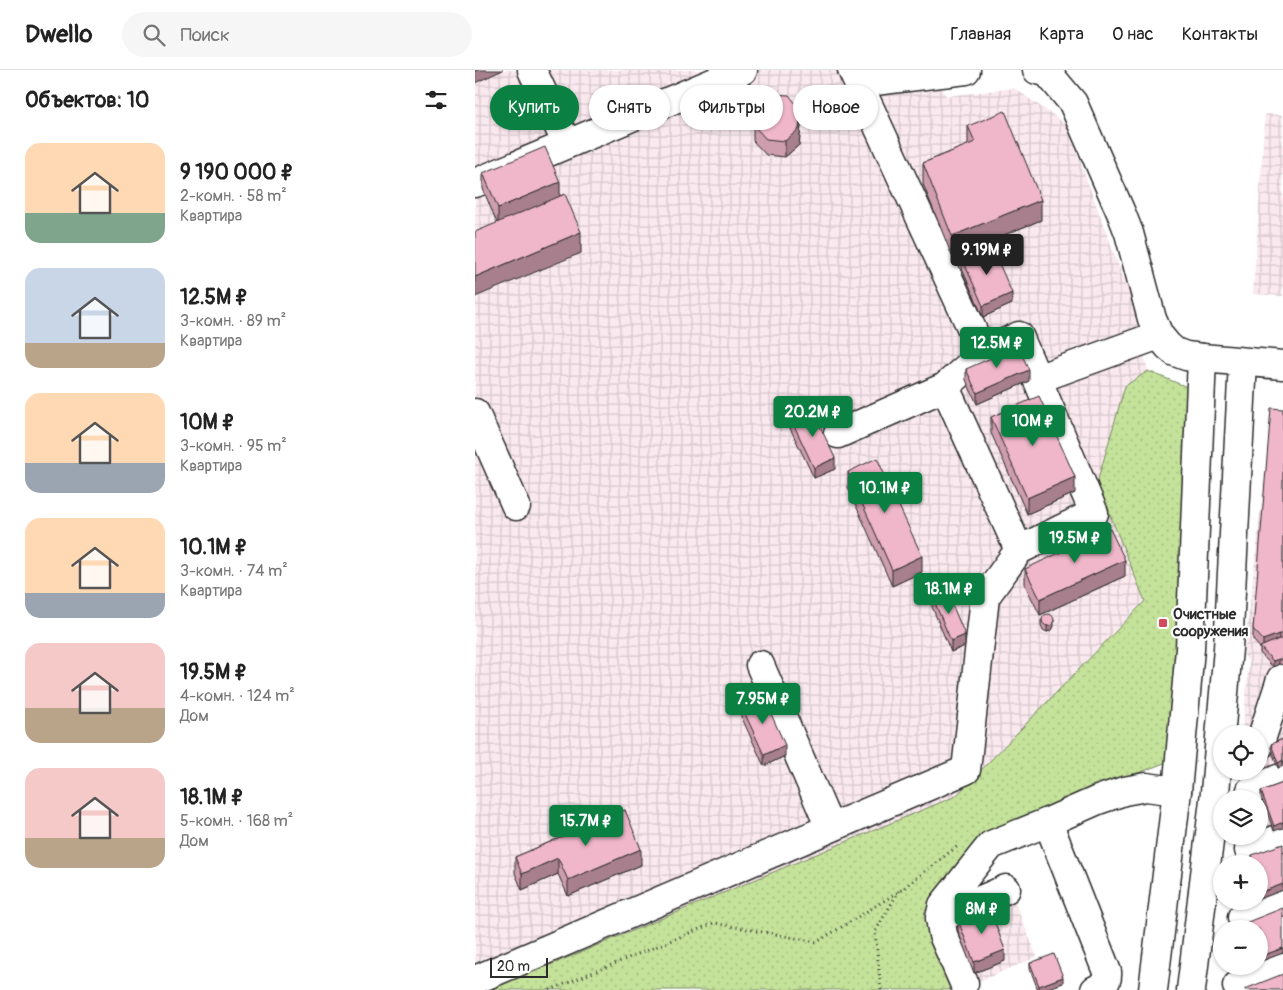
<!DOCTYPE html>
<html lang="ru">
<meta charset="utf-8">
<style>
:root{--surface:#fff;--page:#f6f6f6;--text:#222;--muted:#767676;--line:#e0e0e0;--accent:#0b8043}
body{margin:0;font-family:Pangolin,sans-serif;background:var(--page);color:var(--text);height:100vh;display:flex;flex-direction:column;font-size:19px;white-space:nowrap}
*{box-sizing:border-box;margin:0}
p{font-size:16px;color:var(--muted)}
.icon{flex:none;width:28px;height:28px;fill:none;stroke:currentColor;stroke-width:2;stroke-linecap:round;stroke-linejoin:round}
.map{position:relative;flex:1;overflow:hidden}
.side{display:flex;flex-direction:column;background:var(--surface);width:475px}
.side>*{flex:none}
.banner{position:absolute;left:15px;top:15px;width:475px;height:45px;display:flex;gap:10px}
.controls{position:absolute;left:738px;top:655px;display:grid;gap:10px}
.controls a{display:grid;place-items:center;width:55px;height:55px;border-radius:50%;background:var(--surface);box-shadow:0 1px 4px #0004;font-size:25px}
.scale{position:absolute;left:15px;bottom:12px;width:58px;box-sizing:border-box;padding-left:5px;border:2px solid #2b2b2b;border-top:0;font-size:14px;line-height:18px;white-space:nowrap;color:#2b2b2b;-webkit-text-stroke:4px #fff;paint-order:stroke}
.price{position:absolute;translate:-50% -42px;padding:0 11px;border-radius:5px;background:var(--accent);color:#fff;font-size:16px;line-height:32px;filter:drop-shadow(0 1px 2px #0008)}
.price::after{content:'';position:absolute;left:50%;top:30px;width:15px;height:11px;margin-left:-8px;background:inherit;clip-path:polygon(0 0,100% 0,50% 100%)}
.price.on{background:#222;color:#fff}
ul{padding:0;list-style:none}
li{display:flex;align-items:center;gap:15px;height:125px;padding:0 25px}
li span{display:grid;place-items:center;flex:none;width:140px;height:100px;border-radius:15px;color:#555}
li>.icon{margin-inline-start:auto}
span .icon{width:60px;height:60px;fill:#fffc;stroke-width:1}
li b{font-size:21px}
h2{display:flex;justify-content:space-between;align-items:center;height:60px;padding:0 25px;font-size:21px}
.tag{padding:0 18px;border-radius:22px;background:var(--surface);box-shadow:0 1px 4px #0004;font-size:18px;line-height:45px}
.tag.on{background:var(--accent);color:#fff}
header{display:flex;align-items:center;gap:30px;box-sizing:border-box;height:70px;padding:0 25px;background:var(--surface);border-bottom:1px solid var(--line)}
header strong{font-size:24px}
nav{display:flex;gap:28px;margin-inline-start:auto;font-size:18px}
.search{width:350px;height:45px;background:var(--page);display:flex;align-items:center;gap:12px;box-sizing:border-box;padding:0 18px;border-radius:28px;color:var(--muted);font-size:19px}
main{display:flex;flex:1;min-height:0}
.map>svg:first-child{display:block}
</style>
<header>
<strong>Dwello</strong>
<div class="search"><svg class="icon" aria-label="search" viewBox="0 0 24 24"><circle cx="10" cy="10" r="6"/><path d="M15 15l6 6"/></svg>Поиск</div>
<nav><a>Главная</a><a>Карта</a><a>О нас</a><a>Контакты</a></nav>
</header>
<main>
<section class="side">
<h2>Объектов: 10<svg class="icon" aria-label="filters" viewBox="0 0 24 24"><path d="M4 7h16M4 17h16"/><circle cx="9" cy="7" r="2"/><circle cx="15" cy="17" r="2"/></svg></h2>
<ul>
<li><span style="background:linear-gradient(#ffd9b3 70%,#7fa58c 0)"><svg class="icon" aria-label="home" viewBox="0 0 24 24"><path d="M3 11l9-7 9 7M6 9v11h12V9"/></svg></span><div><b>9 190 000 ₽</b><p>2-комн. · 58 m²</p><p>Квартира</p></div></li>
<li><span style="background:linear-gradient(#c9d6e8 75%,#b9a48a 0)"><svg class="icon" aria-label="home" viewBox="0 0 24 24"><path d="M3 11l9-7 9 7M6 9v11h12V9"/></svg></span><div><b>12.5M ₽</b><p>3-комн. · 89 m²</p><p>Квартира</p></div></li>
<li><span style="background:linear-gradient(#ffd9b3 70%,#9aa5b1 0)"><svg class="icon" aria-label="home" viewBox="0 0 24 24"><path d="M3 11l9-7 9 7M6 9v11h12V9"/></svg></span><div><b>10M ₽</b><p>3-комн. · 95 m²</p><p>Квартира</p></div></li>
<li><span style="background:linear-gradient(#ffd9b3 75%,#9aa5b1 0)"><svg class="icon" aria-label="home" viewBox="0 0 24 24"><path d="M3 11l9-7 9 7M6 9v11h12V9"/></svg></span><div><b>10.1M ₽</b><p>3-комн. · 74 m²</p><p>Квартира</p></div></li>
<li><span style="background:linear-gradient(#f6c9c9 65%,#b9a48a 0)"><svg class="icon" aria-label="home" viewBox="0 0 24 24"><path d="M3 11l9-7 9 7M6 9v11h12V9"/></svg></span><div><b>19.5M ₽</b><p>4-комн. · 124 m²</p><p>Дом</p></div></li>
<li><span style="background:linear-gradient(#f6c9c9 70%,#b9a48a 0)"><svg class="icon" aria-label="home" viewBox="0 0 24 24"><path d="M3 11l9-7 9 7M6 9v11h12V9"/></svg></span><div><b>18.1M ₽</b><p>5-комн. · 168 m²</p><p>Дом</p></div></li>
</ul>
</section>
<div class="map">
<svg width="808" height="920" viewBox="0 0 808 920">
<defs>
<pattern id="industrial-grid" width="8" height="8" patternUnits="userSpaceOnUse" patternTransform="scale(1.25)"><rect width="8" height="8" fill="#fae9ef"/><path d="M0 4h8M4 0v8" fill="none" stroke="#d6c8cd"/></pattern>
<pattern id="grass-dots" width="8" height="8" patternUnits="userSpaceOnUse" patternTransform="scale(1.25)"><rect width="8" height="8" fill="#c4e29a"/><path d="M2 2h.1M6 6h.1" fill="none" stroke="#a9c285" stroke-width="1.8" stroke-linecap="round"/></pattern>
</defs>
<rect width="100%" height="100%" fill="#fff"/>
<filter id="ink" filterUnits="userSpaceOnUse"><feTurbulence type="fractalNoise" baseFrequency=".02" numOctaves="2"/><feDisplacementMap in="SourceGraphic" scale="10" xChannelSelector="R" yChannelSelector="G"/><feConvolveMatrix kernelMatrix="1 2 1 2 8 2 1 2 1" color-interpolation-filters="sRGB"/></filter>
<g filter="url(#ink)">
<path fill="url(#industrial-grid)" d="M0 0H458L471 26 539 18 591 54 657 231 673 301 650 316 622 413 670 530 481 726 25 920H0Z
M790 44 808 45V226L778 224Z
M796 349 808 350V920H760L762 896H784V859H764L766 831H784V794H768L769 766H784V729H767L765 701H784V664H767L774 592 769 586Z
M530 807 562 887 483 920H480L449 842Z"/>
<path fill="url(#grass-dots)" stroke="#788662" d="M673 301 712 317 708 507 692 692 525 756 449 842 480 920H15L481 726 670 531 622 413 650 316Z"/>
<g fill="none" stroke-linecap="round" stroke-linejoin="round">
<g stroke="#2b2b2b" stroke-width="31">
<path id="minor" d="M57 0 92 74
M377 0 508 283
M562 0 572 2 598 33 647 145 654 163 677 249 684 265 693 276 700 282 711 286 727 288
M383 13 491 0
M0 113 268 0
M562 309 684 265
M470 317 544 480
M0 343 41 436
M285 595 355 758
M784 676 806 609 808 608
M776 720 808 707
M573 752 632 902C633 912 629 916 620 920
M774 780 808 767
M767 847 808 832
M465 848 531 819
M0 910 491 700 510 527 544 480 619 443 544 266 508 283 470 317 363 364
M489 913 468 865 465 848 468 835 516 775 573 752 623 730 649 721 671 717 702 721
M762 916 808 898"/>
</g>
<g stroke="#2b2b2b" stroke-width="31">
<path id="major" d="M678 920 702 721 715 579 727 288 808 295
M716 920 740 722 753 579 768 292"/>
</g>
<path stroke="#2b2b2b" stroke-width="3" stroke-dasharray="1 4" stroke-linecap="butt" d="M75 920 239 853 342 872 425 821 484 775
M406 920 400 862 424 821"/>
<use href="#minor" stroke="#fff" stroke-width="28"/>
<use href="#major" stroke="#fff" stroke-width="28"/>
</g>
<path fill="#ce9dae" stroke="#2b2b2b" d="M278 55 326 56 324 75 310 87 291 85 278 71Z
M493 56 566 150 477 186 448 114V93L493 75Z
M8 103 85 127 106 183 22 153 8 119Z
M487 188 537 234 508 247 487 199Z
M491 299 554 311 502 334 491 310Z
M808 339V595L804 594 798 597 785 583V578L778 570V559Z
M315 347 360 399 339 408 315 358Z
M516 347 600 423 552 444 516 363Z
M373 402 447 502 417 516 373 418Z
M550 499 650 506 565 545 550 515Z
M457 526 490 576 476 582 457 537Z
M566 550 579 556 577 560 572 562 568 560 566 555Z
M266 635 310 686 289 696 266 646Z
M808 669V696L803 698 796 679V674Z
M808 713 799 761 786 727V721Z
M150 740 166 795 93 826 83 804 47 820 40 803V787Z
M777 785 808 820 784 829V794H778L777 791Z
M483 850 530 891 499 903 483 861Z
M555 893 588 913 568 920H563L555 899Z"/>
<path fill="#a8808d" stroke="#2b2b2b" d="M0 0H28L0 13Z
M326 40V56L324 75 310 87V71Z
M85 112V128L23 154V138Z
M566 130V150L477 186V166Z
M106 162V183L0 227V207Z
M537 223V234L508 247V236Z
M554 300V311L502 334V323Z
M360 388V399L339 408V398Z
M600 407V423L552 444V428Z
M447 486V502L417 516V500Z
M650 490V506L565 545V529Z
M579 550V556L577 560 572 562V556Z
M804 564V575L788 581V570Z
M490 565V576L476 582V571Z
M804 589V594L798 597V591Z
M310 675V686L289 696V685Z
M808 690V696L803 698V693Z
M808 752V758L799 761V756Z
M166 779V795L93 826V810Z
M83 788V804L47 820V804Z
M808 814V820L784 829V823Z
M808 878V883L784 892V887Z
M530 880V891L499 903V892Z
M588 907V913L568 920H564V916Z"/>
<path fill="#f0b7ca" stroke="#2b2b2b" d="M295 24 314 25 326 40 324 59 310 71 291 69 278 55 280 36Z
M530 41 566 130 477 166 448 93 500 72 493 56Z
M70 77 85 112 23 138 8 103Z
M90 124 106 162 0 207V162Z
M516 175 537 223 508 236 487 188Z
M543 276 554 300 502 323 491 299Z
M564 326 600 407 552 428 516 347Z
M336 337 360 388 339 398 315 347Z
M796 338 808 339V564H804L788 570 778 559Z
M402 388 447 486 417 500 373 402Z
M635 459 650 490 565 529 550 499Z
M471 520 490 565 476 571 457 526Z
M567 550a6 6 0 1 1 12 0a6 6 0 1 1-12 0Z
M804 569H808V589H804L798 591 785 577Z
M288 626 310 675 289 685 266 635Z
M808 669V690L803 693 796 674Z
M808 713V752L799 756 786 721Z
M150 740 166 779 93 810 83 788 47 804 40 787Z
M808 774V814L784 823V805H785L784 802V794H780L777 785Z
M808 838V878L784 887V859H772L770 853Z
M515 839 530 880 499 892 483 850Z
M579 884 588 907 564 916 555 893Z
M808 904V920H770V919Z"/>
</g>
<rect fill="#d1495b" stroke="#fff" stroke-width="2" x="683" y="548" width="10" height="10" rx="2.5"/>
<g text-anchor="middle" stroke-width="4.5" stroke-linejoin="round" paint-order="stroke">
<g font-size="15" font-weight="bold" fill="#2b2b2b" stroke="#fff" text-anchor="start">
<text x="698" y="549">Очистные<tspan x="698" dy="17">сооружения</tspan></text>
</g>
</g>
</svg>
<div class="controls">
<a><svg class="icon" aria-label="locate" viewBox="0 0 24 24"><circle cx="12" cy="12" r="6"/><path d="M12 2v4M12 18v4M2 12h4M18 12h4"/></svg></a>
<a><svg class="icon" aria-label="layers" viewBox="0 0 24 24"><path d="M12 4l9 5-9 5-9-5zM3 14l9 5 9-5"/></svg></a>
<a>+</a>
<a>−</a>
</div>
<div class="scale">20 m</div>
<b class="price on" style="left:512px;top:206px">9.19M ₽</b>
<b class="price" style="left:522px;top:299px">12.5M ₽</b>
<b class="price" style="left:338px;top:368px">20.2M ₽</b>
<b class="price" style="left:558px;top:377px">10M ₽</b>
<b class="price" style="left:410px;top:444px">10.1M ₽</b>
<b class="price" style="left:600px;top:494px">19.5M ₽</b>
<b class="price" style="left:474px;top:545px">18.1M ₽</b>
<b class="price" style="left:288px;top:655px">7.95M ₽</b>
<b class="price" style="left:111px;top:777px">15.7M ₽</b>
<b class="price" style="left:507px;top:865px">8M ₽</b>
<div class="banner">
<a class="tag on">Купить</a>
<a class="tag">Снять</a>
<a class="tag">Фильтры</a>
<a class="tag">Новое</a>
</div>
</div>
</main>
